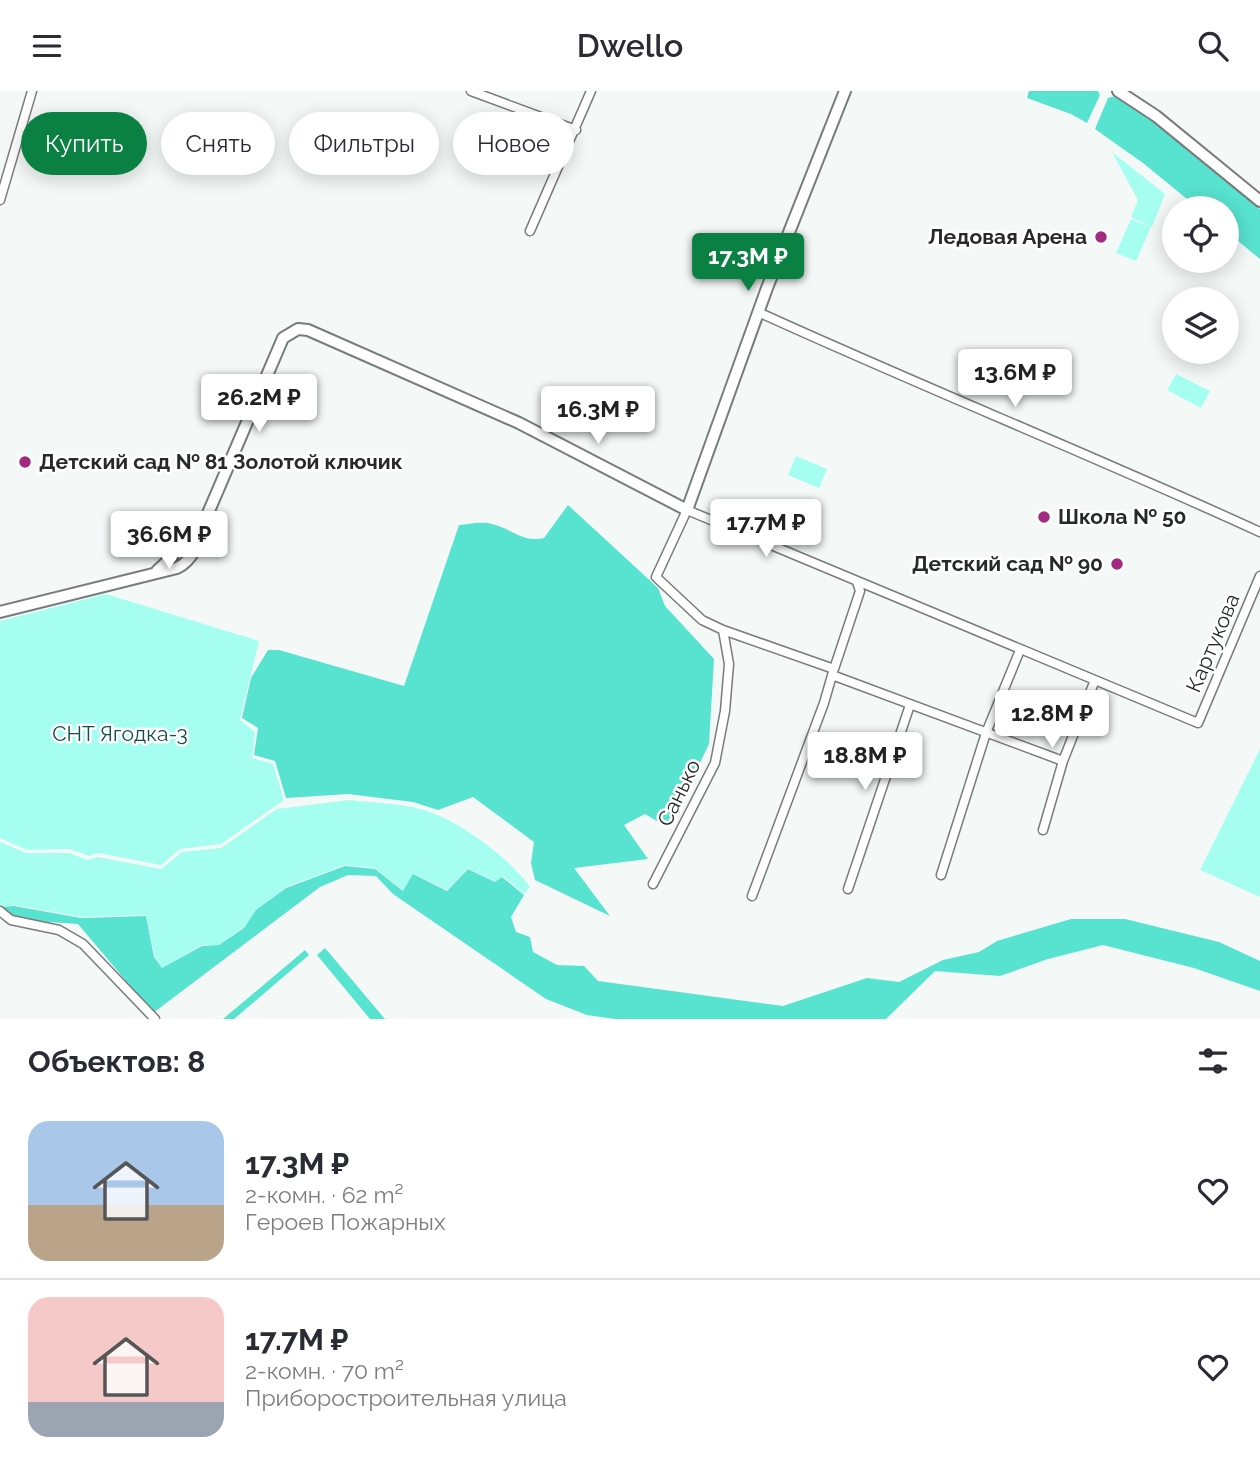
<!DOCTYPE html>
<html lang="ru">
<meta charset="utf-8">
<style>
:root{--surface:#fff;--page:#f7f7f7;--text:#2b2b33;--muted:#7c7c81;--line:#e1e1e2;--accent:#0b8043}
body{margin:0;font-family:Raleway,sans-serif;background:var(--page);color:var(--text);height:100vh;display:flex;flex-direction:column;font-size:26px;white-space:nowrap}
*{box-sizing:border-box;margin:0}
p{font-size:23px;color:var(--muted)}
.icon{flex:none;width:38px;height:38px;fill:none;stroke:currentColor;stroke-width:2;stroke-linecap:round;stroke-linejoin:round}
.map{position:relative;height:928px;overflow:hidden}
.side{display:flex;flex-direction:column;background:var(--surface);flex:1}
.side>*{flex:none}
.guide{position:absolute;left:21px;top:21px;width:700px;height:63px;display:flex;gap:14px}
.controls{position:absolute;left:1162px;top:105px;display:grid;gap:14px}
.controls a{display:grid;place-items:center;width:77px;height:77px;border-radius:50%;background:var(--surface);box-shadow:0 4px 18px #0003;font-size:35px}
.price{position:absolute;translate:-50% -60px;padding:0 16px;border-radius:7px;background:#fff;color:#222;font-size:23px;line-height:46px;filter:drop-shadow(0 2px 4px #0008)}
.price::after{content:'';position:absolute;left:50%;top:42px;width:21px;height:16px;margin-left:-10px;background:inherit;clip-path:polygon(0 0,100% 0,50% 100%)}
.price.on{background:var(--accent);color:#fff}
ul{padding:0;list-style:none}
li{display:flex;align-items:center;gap:21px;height:175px;padding:0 28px}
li+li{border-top:2px solid var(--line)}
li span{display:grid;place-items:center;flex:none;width:196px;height:140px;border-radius:21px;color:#555}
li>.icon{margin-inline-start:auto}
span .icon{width:84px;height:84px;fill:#fffc;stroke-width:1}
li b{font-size:30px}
h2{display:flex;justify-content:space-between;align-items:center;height:84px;padding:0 28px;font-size:30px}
.chip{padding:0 24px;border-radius:32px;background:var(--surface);box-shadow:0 4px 18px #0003;font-size:24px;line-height:63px}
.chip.on{background:var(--accent);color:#fff}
header{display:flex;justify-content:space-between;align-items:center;height:91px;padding:0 28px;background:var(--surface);font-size:32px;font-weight:600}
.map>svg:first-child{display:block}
</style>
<header><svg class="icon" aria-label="menu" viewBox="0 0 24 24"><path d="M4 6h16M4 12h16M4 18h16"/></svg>Dwello<svg class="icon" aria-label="search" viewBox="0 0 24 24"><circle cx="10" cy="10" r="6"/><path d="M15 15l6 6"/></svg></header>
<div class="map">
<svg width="1260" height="928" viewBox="0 0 1260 928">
<rect width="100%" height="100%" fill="#f4f9f8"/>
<path fill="#a5fef0" d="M1112 61 1165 103 1152 136 1131 126 1138 109Z
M1131 128 1151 136 1136 170 1116 162Z
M1176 283 1210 300 1201 317 1167 299Z
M796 365 827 378 819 397 788 384Z
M106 503 259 550 240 629 255 641 252 667 273 673 284 709 221 753 180 758 161 774 98 762 89 765 70 758 27 759 0 747V530Z
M1260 658V806L1200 779Z
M350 709C373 712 398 712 420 718 456 727 509 766 530 796L524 803 503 785 496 791 468 777 447 799 414 783 404 800 375 777 345 774 286 796 256 819 244 836 219 854H202L162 877 155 866 146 824 82 826 14 814 0 816V751L26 762H69L88 769 98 766 161 778 182 761 221 757 277 718Z"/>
<path fill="#58e2d0" d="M1029 0H1098L1100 4 1087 32 1071 23 1027 7Z
M1115 5 1143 21 1260 118V168L1227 141V117H1198L1143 72 1095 38 1108 7Z
M568 414 658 497 665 515 714 568 709 653 686 701 665 735 645 723 624 734 648 768 574 777 610 825 535 789 531 772 534 751 473 706 438 719 413 711 348 703 286 707 275 670 254 664 258 637 242 627 251 587 268 559H279L404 595 459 434C469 433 481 430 492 433 513 438 521 452 544 447Z
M345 775 375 778 403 800 413 783 447 800 468 778 495 791 502 786 524 804 511 826 516 841 530 846 533 861 557 874 584 875 598 890 783 915 867 887 899 891 943 869 979 861 997 850 1071 828H1125L1219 851 1260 870V900L1194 877 1103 854 1048 868 1000 885 935 880 886 928H615L587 924 546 908 393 803 376 785 348 784 320 796 153 922 78 833 19 829 0 823V816L14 815 81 827 146 825 154 866 162 877 202 855 219 854 244 837 256 819 286 797Z
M325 857 385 928H370L317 864Z
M305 859 309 864 234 928H223Z"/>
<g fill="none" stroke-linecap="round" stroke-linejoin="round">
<g stroke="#787c7c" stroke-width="11">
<path id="minor" d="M471 0 576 39
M0 109 32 0
M530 140 591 0
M758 221C925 297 1094 365 1260 441
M857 491 860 500 834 578 723 539 702 529 656 486 687 419 1198 632 1260 485
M832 584 1063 670
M1043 739 1063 670 1095 589
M941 784 986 642 1020 559
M653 793 715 672 725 620 729 573 723 539
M848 798 910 614
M752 805 824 612 833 581
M0 820 11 829 59 839 83 853 155 928"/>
</g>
<g stroke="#787c7c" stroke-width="14">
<path id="major" d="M1118 0 1156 25 1260 110
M157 480 171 467 183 443 206 427
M0 521 177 477C196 468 200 446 206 427L283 247 298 238 308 239 519 332 687 419 767 197 845 0"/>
</g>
<use href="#minor" stroke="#fff" stroke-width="8"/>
<use href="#major" stroke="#fff" stroke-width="10"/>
</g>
<g fill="#a32a81" stroke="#fff" stroke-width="2.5">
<circle cx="1101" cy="146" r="7"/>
<circle cx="25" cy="371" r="7"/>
<circle cx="1044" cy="426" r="7"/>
<circle cx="1117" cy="473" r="7"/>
</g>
<g text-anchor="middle" stroke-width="5" stroke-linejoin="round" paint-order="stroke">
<g font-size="21" font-weight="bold" fill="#282a29" stroke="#fff" text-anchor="end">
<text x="1087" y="153">Ледовая Арена</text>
<text x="39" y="378" text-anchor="start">Детский сад № 81 Золотой ключик</text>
<text x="1058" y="433" text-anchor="start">Школа № 50</text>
<text x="1103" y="480">Детский сад № 90</text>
</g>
<g font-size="21" fill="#282a29" stroke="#fff">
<text transform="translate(1213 552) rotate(-67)" y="7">Картукова</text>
<text transform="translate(679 702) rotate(-64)" y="7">Санько</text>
</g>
<g font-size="21" fill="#124e47" stroke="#fff">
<text x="120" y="650">СНТ Ягодка-3</text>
</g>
</g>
</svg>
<div class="controls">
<a><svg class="icon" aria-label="locate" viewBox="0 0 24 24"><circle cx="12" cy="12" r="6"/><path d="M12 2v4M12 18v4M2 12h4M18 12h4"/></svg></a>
<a><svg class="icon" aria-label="layers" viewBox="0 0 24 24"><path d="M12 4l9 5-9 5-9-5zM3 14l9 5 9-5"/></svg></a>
</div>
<b class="price on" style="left:748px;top:202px">17.3M ₽</b>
<b class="price" style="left:1015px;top:318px">13.6M ₽</b>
<b class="price" style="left:259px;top:343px">26.2M ₽</b>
<b class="price" style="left:598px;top:355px">16.3M ₽</b>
<b class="price" style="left:766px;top:468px">17.7M ₽</b>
<b class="price" style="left:169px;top:480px">36.6M ₽</b>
<b class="price" style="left:1052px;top:659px">12.8M ₽</b>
<b class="price" style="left:865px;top:701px">18.8M ₽</b>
<div class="guide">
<a class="chip on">Купить</a>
<a class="chip">Снять</a>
<a class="chip">Фильтры</a>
<a class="chip">Новое</a>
</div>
</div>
<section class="side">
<h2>Объектов: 8<svg class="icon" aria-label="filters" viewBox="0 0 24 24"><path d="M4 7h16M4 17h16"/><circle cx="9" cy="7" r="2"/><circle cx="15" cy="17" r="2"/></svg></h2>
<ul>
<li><span style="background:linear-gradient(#a9c7e8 60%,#b9a48a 0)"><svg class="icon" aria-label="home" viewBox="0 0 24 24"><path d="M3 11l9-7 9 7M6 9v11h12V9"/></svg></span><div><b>17.3M ₽</b><p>2-комн. · 62 m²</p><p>Героев Пожарных</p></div><svg class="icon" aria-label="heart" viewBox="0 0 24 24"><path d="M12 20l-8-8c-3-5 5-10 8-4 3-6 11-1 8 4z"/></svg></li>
<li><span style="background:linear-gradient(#f6c9c9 75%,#9aa5b1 0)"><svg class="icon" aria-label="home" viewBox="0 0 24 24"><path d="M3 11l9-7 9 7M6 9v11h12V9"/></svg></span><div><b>17.7M ₽</b><p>2-комн. · 70 m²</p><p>Приборостроительная улица</p></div><svg class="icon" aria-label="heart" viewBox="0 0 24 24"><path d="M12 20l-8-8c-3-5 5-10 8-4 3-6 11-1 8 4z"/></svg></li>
</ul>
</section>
